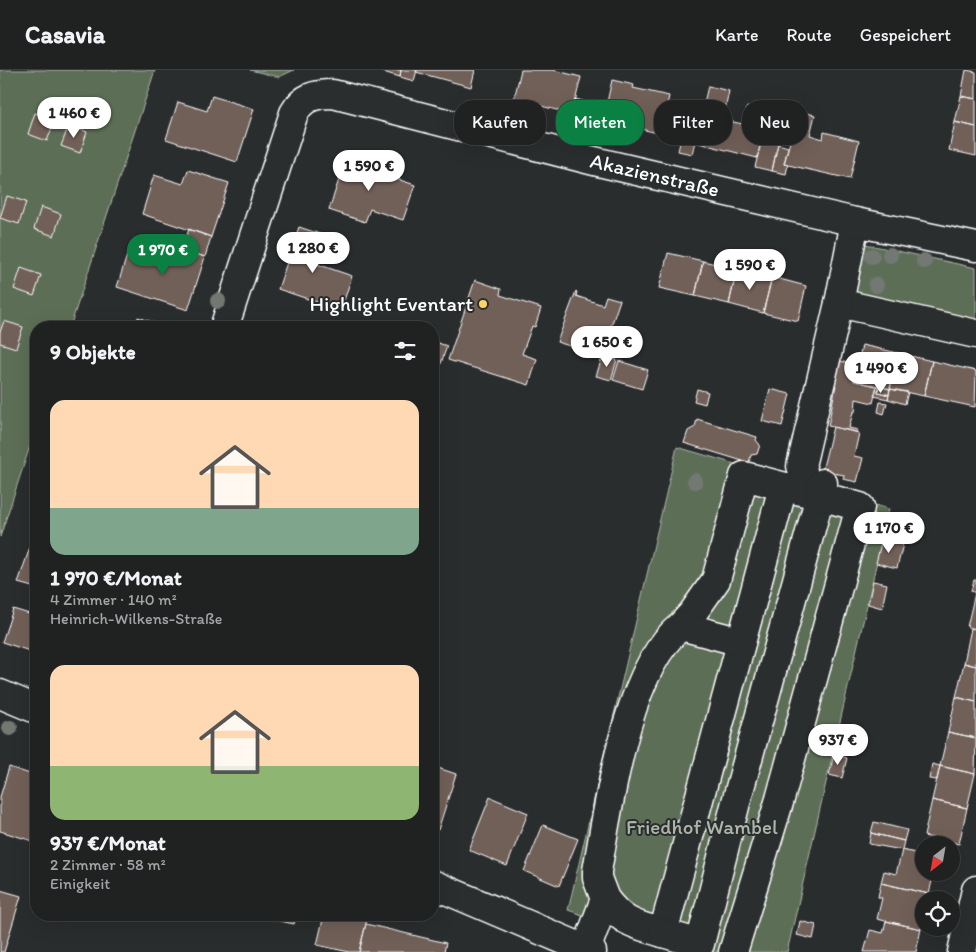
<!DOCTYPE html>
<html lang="de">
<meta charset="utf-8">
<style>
:root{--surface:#202222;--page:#2d2f2f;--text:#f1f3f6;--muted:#a2a4a5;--line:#3d3f40;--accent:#0b8043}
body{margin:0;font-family:Itim,sans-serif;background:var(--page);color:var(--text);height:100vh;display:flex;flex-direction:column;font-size:19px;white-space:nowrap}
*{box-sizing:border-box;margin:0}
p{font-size:16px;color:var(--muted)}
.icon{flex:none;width:28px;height:28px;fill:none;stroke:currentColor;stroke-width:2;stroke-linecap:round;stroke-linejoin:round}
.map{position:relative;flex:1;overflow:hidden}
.side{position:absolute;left:30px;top:251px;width:409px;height:600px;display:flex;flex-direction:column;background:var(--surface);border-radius:20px;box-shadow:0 5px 20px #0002,0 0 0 1px var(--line)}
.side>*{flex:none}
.hud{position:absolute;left:454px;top:30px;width:446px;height:45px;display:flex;gap:10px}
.needle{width:32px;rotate:211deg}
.buttons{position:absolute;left:915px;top:766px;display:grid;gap:10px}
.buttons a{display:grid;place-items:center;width:45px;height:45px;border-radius:50%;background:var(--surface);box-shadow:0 5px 20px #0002,0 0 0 1px var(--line);font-size:25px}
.price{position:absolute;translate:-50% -42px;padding:0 11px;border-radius:18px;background:#fff;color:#222;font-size:16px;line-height:32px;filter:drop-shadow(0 1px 2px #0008)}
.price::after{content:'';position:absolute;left:50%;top:30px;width:15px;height:11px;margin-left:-8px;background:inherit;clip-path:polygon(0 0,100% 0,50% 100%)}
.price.current{background:var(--accent);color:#fff}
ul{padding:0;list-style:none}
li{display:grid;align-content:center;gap:10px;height:265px;padding:0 20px}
li span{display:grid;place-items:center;height:155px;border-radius:15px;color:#555}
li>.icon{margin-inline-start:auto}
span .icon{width:90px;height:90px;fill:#fffc;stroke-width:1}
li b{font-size:21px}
h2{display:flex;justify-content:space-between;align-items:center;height:60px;padding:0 20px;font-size:21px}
.pill{padding:0 18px;border-radius:20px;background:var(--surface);box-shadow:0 5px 20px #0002,0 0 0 1px var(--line);font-size:18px;line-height:45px}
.pill.current{background:var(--accent);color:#fff}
header{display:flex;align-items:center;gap:30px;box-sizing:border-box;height:70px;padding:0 25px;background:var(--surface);border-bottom:1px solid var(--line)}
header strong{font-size:24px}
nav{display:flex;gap:28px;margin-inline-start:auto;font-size:18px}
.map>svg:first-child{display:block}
</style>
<header>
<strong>Casavia</strong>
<nav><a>Karte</a><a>Route</a><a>Gespeichert</a></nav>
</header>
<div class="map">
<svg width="976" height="882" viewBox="0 0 976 882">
<rect width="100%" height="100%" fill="#2a2d2e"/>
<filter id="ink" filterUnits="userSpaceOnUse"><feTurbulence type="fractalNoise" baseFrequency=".02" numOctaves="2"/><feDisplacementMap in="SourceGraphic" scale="10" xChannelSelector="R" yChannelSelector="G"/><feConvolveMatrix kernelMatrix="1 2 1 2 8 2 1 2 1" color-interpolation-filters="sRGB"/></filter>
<g filter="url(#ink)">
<path fill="#5d6e57" stroke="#aeb6ab" d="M0 0H155L70 257 36 258V358L0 467Z
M250 0H294L279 7Z
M865 174 976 198V256L854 229Z
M677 377 889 439 787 882H689L568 840Z"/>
<path fill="#716059" stroke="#fff" d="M384 0H401L400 7 383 2Z
M401 0H417L414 11 400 7Z
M417 0H475L471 17 416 2Z
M521 0H553L581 7 572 44 514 29Z
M966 0 976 2V29L961 26Z
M612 10 634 15 633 18 669 26 665 45 670 46 666 65 603 50Z
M708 16 729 21 723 50 743 54 747 37 768 43 757 88 695 72Z
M212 26 254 39 237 92 166 69 178 32 207 41Z
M961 26 976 29V57L955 52Z
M575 29 591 33 585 56 569 51Z
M592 30 606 33 600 59 585 56Z
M798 41 815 45 810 65 823 69 824 62 859 71 850 109 784 94Z
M35 43 55 50 47 71 28 64Z
M955 52 976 57V86L949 80Z
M69 55 87 62 80 83 61 76Z
M683 60 697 63 692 84 678 81Z
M762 69 778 73 772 101 755 97Z
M778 74 788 77 784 94 788 95 786 104 772 101Z
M348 82 367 88 364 98 415 115 403 150 370 139 365 152 329 140Z
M188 100 229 113 211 167 142 144 154 105 183 114Z
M7 126 26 132 19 154 0 148Z
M41 137 61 144 54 166 34 159Z
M299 157 320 164 311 192 352 206 341 240 278 219Z
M189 159 211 167 205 187 182 179Z
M164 174 205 187 188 240 117 217 129 179 159 189Z
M668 183 703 191 695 226 659 218Z
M703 191 737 199 729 234 695 226Z
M21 198 41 205 34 226 14 219Z
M737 199 772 207 763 243 729 234Z
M772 207 806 216 798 251 763 243Z
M475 210 501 219 500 225 541 238 535 257 532 256 522 284 537 289 529 315 448 290Z
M576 221 577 222 576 226 603 235 606 226 620 230 607 268 598 265 592 283 557 272Z
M138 247 170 258H135Z
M4 251 23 257 16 278 0 273V262Z
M105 252 121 258H103Z
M432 271 447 276 439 299 432 297Z
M862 275 898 283 890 319 854 311Z
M898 283 932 291 924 326 890 319Z
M603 285 617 290 611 310 596 306Z
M837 290 858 296 854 311 877 316 873 333 856 329 855 342H853L849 358 858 360 857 362 828 356 836 315 831 314Z
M619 291 648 300 642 319 613 310Z
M932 291 976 301 975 337 924 326Z
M877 316H879L878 322 889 325 888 329 874 326Z
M879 316 890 319 889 325 878 322Z
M697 319 708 322 705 334 694 331Z
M770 319 790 324 782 356 762 351Z
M890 319 908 322 905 334 888 329Z
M880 332 887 333 884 344 878 342Z
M697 349 757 367 756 370 760 375 757 384 751 385 749 393 684 373 688 361 695 357Z
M833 357 859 363 854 386 863 388 857 412 843 409 844 405 822 401Z
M882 469 903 474 897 498 876 493Z
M31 474 36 476V518L18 513Z
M974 510H976V523L971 521Z
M873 511 887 514 882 538 868 534Z
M975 523H976V559L967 557Z
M13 539 36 546V583L2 572Z
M971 558 976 559V596L964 593Z
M964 593 976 596V632L956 627Z
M956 627 976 632V668L948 662Z
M948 662 976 668 975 704 940 696Z
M834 684 847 688 842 708 829 705Z
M932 694 940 696 937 710 929 709Z
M432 696 456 704 438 760 432 758Z
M940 696 975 704 967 738 932 730Z
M9 697 36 706V772L0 761V727Z
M490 727 528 743 507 796 469 780Z
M932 730 967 738 959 774 924 766Z
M874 752 907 760 904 771 871 763Z
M543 755 578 769 559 816 524 801Z
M871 763 904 771 902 780 869 774Z
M902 780 924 785V802H934L929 824 881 813 884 801 896 804Z
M881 813 929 824 928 830H924V846L921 859 877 849 882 828 878 827Z
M0 820 21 826 4 882H0Z
M252 845H296L294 854Z
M324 845H368L359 882H349L317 875Z
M800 851 816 855 813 869 797 865Z
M886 851 921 859 916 882H864L870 860 883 863Z
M366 854 446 873 444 882H359Z"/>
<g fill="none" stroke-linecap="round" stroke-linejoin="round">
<g stroke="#fff" stroke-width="31">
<g id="minor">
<path d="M855 152 839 233 976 264"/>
<path id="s1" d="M224 258 294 43C303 27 315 24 333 24L594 91 855 152 976 177"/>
<path d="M803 401 801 396 839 233"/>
<path d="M0 624 36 639"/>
<path d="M432 814 592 882"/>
<path d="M605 829C624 854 635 854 663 863L783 417"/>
<path d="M663 863 700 874 735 736 820 426 744 406 716 510 692 544 681 556"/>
<path d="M586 880 605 829 597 808V801C609 734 626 600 681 556L741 572"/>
<path d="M733 882 780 729 860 437 820 426 823 413"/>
<path d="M962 882 976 820"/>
</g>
</g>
<use href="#minor" stroke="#2a2d2e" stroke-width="28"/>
</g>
<g fill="#737873">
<circle cx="890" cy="185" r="8"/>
<circle cx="872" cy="186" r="8"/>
<circle cx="924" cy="191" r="8"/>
<circle cx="876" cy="215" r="8"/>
<circle cx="218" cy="231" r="8"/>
<circle cx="695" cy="411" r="8"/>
<circle cx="10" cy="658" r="8"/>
</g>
</g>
<circle fill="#ffd166" stroke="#2a2d2e" stroke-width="2" cx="483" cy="234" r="5"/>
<g text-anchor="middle" stroke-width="4" stroke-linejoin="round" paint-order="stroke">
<g font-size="21" fill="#fff" stroke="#2a2d2e">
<text dy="7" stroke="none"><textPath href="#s1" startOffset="604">Akazienstraße</textPath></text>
</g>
<g font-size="21" fill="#fff" stroke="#2a2d2e" text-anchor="end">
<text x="473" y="241">Highlight Eventart</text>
</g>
<g font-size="21" fill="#aeb6ab" stroke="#2a2d2e">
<text x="702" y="764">Friedhof Wambel</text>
</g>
</g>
</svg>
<div class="buttons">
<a><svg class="needle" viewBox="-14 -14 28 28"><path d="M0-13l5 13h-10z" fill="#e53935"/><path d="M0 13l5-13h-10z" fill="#a2a4a5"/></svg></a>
<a><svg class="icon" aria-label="locate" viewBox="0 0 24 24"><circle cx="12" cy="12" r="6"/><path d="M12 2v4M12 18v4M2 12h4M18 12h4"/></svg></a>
</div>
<b class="price" style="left:74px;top:69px">1 460 €</b>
<b class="price" style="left:369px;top:122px">1 590 €</b>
<b class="price" style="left:313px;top:204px">1 280 €</b>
<b class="price current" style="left:163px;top:206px">1 970 €</b>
<b class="price" style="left:750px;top:221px">1 590 €</b>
<b class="price" style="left:607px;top:298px">1 650 €</b>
<b class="price" style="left:881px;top:324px">1 490 €</b>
<b class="price" style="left:889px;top:484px">1 170 €</b>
<b class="price" style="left:838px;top:696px">937 €</b>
<div class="hud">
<a class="pill">Kaufen</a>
<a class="pill current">Mieten</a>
<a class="pill">Filter</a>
<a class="pill">Neu</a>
</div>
<section class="side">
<h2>9 Objekte<svg class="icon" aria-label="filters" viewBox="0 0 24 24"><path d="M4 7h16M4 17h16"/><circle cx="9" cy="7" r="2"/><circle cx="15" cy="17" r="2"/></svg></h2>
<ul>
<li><span style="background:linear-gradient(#ffd9b3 70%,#7fa58c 0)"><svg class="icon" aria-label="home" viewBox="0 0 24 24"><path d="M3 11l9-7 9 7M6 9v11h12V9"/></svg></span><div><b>1 970 €/Monat</b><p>4 Zimmer · 140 m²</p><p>Heinrich-Wilkens-Straße</p></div></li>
<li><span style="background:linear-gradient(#ffd9b3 65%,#8fb573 0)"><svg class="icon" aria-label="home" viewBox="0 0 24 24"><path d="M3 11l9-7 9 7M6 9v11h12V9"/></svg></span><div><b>937 €/Monat</b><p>2 Zimmer · 58 m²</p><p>Einigkeit</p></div></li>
</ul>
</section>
</div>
